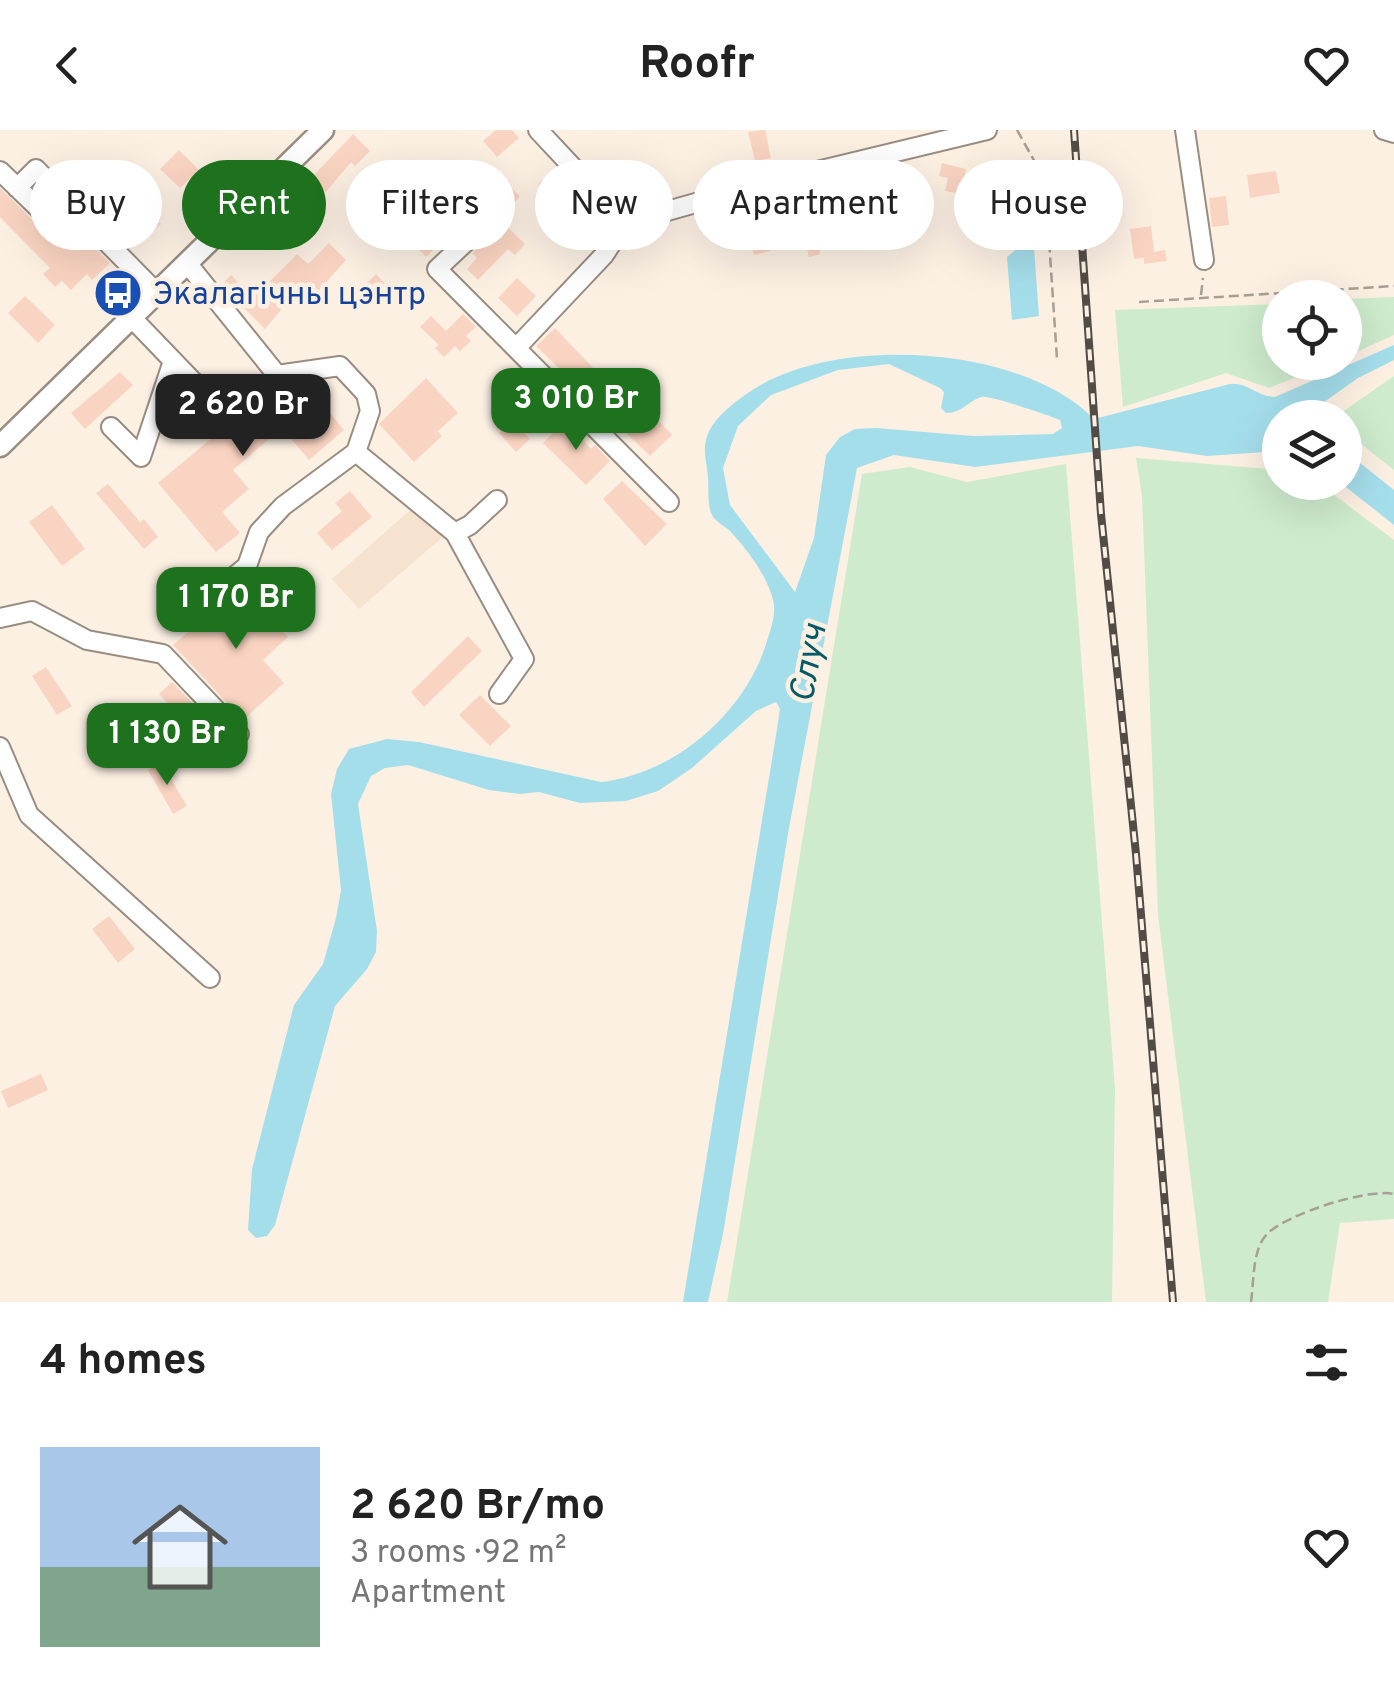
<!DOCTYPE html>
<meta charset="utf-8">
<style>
:root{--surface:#fff;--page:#f2f2f2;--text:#222;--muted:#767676;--accent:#1e721d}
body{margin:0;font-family:Overpass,sans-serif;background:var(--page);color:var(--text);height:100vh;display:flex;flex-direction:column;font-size:38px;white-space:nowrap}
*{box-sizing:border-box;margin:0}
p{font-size:32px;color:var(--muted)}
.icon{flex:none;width:55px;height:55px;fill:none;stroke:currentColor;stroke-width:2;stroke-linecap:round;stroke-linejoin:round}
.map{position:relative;height:1172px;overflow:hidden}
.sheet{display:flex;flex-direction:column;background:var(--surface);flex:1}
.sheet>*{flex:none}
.hud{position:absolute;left:30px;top:30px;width:1335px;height:90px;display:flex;gap:20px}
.fabs{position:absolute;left:1262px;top:150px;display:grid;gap:20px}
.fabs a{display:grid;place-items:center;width:100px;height:100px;border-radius:50%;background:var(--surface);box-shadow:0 10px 40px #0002;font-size:50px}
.price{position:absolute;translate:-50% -85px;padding:0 22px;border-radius:20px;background:var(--accent);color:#fff;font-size:32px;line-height:65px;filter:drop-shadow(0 2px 5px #0008)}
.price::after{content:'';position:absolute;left:50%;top:60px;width:30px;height:22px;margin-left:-15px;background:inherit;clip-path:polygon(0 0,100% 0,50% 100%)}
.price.current{background:#222;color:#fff}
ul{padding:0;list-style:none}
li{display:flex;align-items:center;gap:30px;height:250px;padding:0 40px}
li span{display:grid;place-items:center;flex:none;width:280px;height:200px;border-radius:0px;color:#555}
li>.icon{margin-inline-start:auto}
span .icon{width:120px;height:120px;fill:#fffc;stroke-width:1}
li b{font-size:42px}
h2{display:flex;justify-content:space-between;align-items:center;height:120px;padding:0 40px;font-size:42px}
.tag{padding:0 35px;border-radius:45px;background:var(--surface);box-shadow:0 10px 40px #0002;font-size:35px;line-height:90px}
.tag.current{background:var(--accent);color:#fff}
header{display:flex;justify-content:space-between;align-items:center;height:130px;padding:0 40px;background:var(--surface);font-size:45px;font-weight:700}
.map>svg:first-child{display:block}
</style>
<header><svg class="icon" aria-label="back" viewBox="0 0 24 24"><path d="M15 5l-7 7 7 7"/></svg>Roofr<svg class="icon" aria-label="heart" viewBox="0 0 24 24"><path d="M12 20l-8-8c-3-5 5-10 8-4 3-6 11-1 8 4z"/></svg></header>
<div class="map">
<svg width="1394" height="1172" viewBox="0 0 1394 1172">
<rect width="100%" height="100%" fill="#fcf0e3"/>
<path fill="#f5e3d0" d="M416 375 444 406 359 479 332 449Z"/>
<path fill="#ceebcd" d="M1394 167V205L1345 227V169Z
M1280 174V232L1331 233 1269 258 1226 243 1123 277 1115 180Z
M1394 246V340L1345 301V288L1335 287Z
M1136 328 1280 340V352L1318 353 1394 410V1089L1340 1093 1328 1172H1206L1158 785 1142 366Z
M1066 334 1115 958 1112 1172H727L862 344 910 337 967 352Z"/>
<path fill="#a5deeb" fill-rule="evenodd" d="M1033 105 1039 186 1012 190 1007 127Z
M1394 215V230L1358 248 1310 282V287L1280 288V321L1207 326 1138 316 975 337 894 325 857 338 789 698 723 1104 708 1172H683L777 599 780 579 776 572 756 581 692 638 658 661 626 671 580 673 539 662 520 664 489 660 408 635 385 638 371 646 358 674 377 801 376 822 367 839 335 876 275 1095 267 1106 256 1108 248 1100 252 1039 294 875 323 834 336 788 341 760 331 664 337 639 349 619 387 609 419 612 601 652C674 644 744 584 766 514 770 501 777 484 773 470 767 445 746 418 729 400 723 395 715 391 712 385 707 375 709 358 708 347 707 335 703 321 706 310 711 290 730 276 745 265 829 203 1021 214 1094 289L1230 254C1248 252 1257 267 1275 267ZM889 234 940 258 944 262 941 278 946 283C963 283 967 271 982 267 988 265 1049 285 1060 290L1062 298 1053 304 973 306 876 298 855 299 840 307 826 325 814 408 795 462 730 375 723 338 738 296 771 265 838 240Z
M1345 321 1394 360V395L1341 353 1345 352Z"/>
<path fill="#fad4c2" d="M496 0H512L519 8 497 27 483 11Z
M765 0 771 28 755 31 748 2Z
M353 4 370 21 355 36 351 32 326 62 310 49Z
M179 20 199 40 180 58 160 39Z
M942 33 966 39 960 64 945 61 948 48 939 46Z
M889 36H911L913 61 895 62V57L860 65 867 92 905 85 907 102 885 105 886 109 872 113 869 103 844 109 819 117 820 124 809 127 799 91 794 92 787 61Z
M1276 41 1280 63 1250 68 1247 45Z
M550 43 598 95 586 106 538 54Z
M507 55 520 66 500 90 525 114 515 125 508 119 478 150 467 139 477 128 472 123 495 101 498 89 484 81 463 97 446 79 457 68 470 82 485 65 493 72Z
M0 58 54 111 66 115 79 102 110 133 92 150 87 144 71 160 62 151 55 157 43 144 50 138 0 87Z
M295 64 315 83 301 99 280 80Z
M1226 66 1229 95 1212 97 1209 68Z
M756 69 771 121 754 125 740 73Z
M137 70 161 94 145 109 121 86Z
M424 90 443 110 426 127 407 108Z
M1151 96 1154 122 1165 120 1167 131 1144 134V128L1134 129 1130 99Z
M329 113 346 130 312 168 301 156 265 199 221 155 231 145 253 168 297 124 308 134Z
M376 144 394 163 377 179 359 161Z
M517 148 536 166 517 186 498 168Z
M25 166 55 195 38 213 8 183Z
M463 184 476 197 466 206 471 211 460 221 455 216 444 227 435 218 439 215 420 197 431 186 446 201Z
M555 198 597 242 601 238 653 295 658 290 672 305 650 326 536 216Z
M516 241 533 258 513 277 496 260Z
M120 242 133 255 85 299 71 283Z
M426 248 458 283 438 301 442 306 414 332 379 294Z
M273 257 290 275 310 258 344 300 309 330 282 298 233 340 249 359 222 382 240 403 216 422 158 353Z
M512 290 530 309 516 322 499 303Z
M565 291 591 319 595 315 610 331 586 355 543 313Z
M622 351 667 394 645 416 603 369Z
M108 354 140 392 144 389 158 407 144 419 96 363Z
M350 361 372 387 332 420 317 403 342 381 335 373Z
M52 375 85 419 62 436 29 392Z
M241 457 288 507 263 530 284 553 243 590 173 515Z
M468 506 482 521 424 577 411 562Z
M46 537 72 576 57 585 32 546Z
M172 552 217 599 203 612 159 564Z
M480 565 511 596 490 616 459 585Z
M161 632 187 676 173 684 148 640Z
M109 786 135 819 118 833 92 799Z
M41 944 48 960 8 978 1 961Z"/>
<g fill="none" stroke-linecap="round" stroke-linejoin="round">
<g stroke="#988d80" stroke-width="22">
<path id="minor" d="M538 0 625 93 759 55 987 0
M1185 0 1204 130
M1384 0 1394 3
M0 41 62 101 79 84 156 162
M17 58 36 39 79 84
M486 93 437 139 669 372
M187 133 277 245 340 236 366 264 370 281 356 322 283 376 259 402 247 436 220 458
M131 187 207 266
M518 216 604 125 625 93
M111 297 141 327 173 231
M356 322 455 403 524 529 499 564
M455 403 470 395 497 370
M0 488 32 481 87 510 163 524 239 604
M0 617 29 685 210 848"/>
</g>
<g stroke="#988d80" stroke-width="25">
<path id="major" d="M0 316 323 0"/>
</g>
<path stroke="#a79e94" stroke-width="2.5" stroke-dasharray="10 5" stroke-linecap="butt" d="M1017 0 1045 50 1057 229
M1201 165 1203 148
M1139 172 1394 156
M1251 1172C1254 1152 1252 1118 1268 1103 1288 1084 1367 1058 1394 1064"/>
<use href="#minor" stroke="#fff" stroke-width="18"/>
<use href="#major" stroke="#fff" stroke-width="20"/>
<g stroke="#534c46" stroke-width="8">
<path id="rail" d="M1074 0 1101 384 1136 724 1173 1172"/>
</g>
<use href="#rail" stroke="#fcf0e3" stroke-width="4" stroke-dasharray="11" stroke-linecap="butt"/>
</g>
<defs>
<g id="bus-disc" transform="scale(2.5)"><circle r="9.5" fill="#1a4fb4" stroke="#fcf0e3"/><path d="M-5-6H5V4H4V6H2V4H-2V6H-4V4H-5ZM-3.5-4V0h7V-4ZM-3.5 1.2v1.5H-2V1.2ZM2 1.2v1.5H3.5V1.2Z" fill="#fff"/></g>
</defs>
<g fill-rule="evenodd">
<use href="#bus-disc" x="118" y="163"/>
</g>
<g text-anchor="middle" stroke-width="9" stroke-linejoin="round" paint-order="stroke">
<g font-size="32" fill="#164399" stroke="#fcf0e3" text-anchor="start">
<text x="153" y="174">Экалагічны цэнтр</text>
</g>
<g font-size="35" font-style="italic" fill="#065967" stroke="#fcf0e3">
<text transform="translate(807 533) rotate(-80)" y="12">Случ</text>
</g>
</g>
</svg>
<div class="fabs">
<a><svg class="icon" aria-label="locate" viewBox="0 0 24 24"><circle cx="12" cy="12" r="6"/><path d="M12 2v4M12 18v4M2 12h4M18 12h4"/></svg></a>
<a><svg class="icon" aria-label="layers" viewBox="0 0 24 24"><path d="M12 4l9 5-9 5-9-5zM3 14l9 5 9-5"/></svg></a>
</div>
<b class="price" style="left:576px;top:323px">3 010 Br</b>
<b class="price current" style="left:243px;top:329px">2 620 Br</b>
<b class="price" style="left:236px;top:522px">1 170 Br</b>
<b class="price" style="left:167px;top:658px">1 130 Br</b>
<div class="hud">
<a class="tag">Buy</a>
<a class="tag current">Rent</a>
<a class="tag">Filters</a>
<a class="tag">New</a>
<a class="tag">Apartment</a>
<a class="tag">House</a>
</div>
</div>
<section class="sheet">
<h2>4 homes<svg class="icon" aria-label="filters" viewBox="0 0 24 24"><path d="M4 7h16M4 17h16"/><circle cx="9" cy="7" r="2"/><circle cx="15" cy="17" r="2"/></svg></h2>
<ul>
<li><span style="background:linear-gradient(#a9c7e8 60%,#7fa58c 0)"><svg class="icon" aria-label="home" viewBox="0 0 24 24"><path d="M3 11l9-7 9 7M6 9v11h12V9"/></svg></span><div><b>2 620 Br/mo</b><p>3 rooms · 92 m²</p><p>Apartment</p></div><svg class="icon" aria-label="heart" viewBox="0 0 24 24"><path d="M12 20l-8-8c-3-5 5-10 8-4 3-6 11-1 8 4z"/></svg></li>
</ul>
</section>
